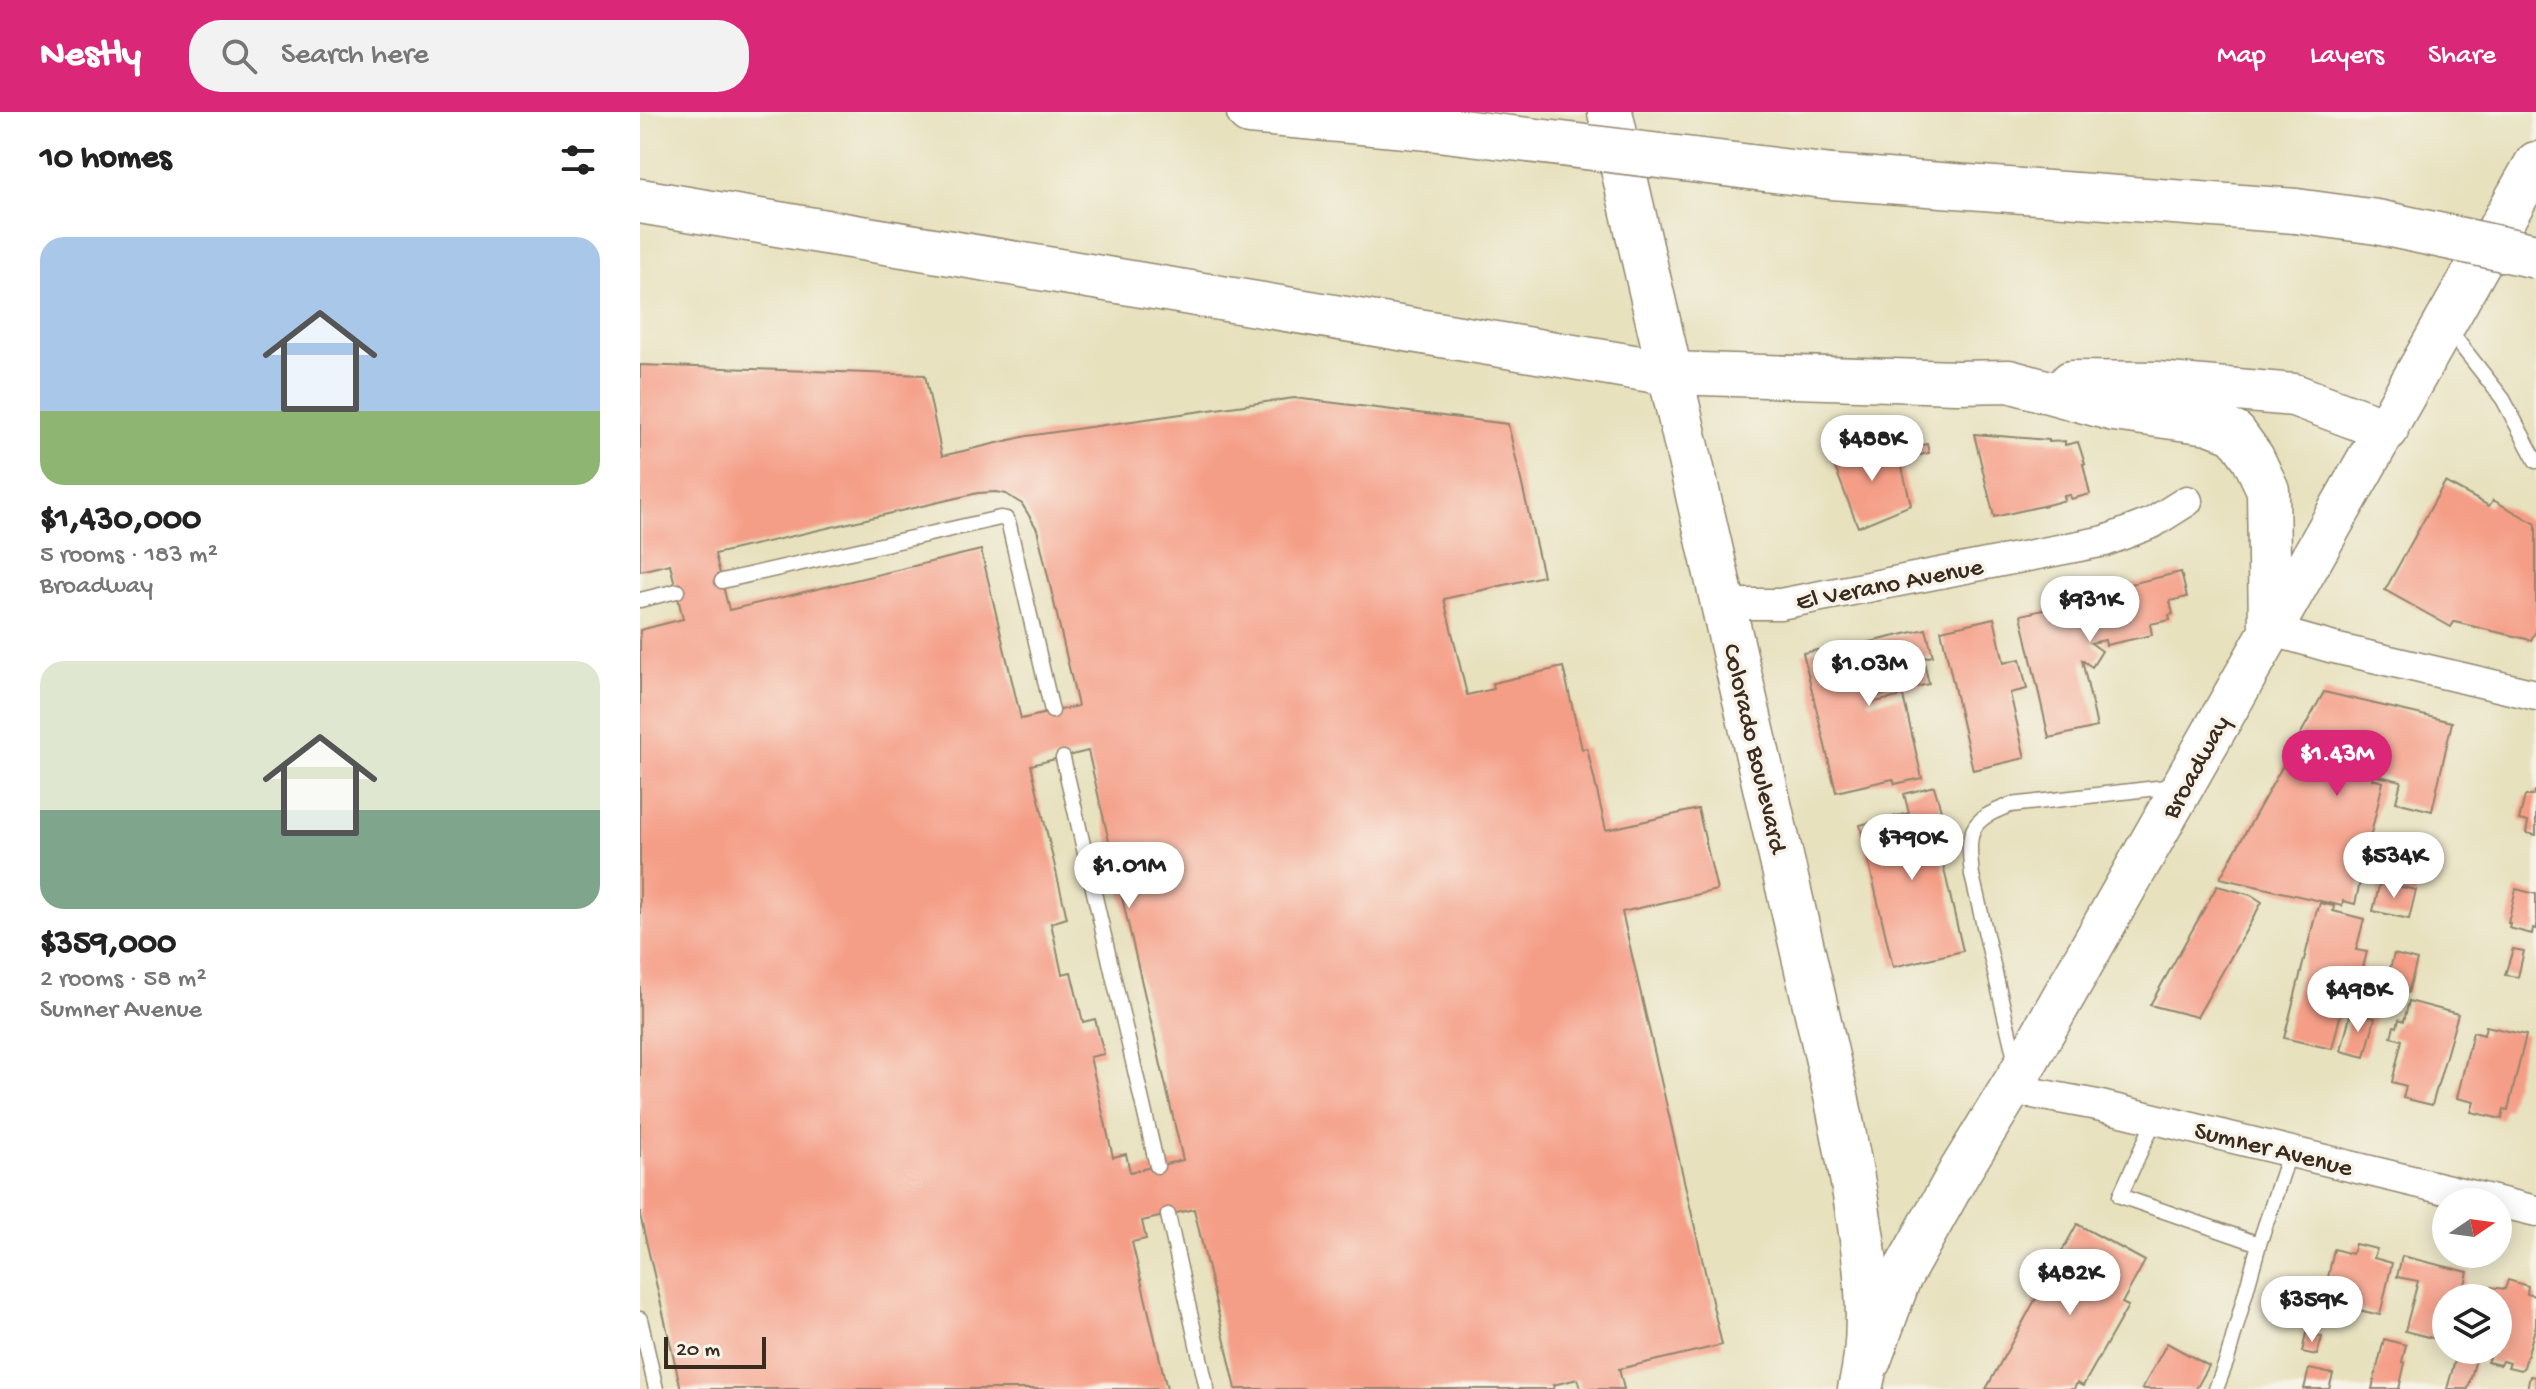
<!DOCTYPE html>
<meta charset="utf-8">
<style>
:root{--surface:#fff;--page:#f2f2f2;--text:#222;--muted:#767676;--accent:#db2777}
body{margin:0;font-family:"Gochi Hand",sans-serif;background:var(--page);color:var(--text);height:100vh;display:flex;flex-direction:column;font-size:30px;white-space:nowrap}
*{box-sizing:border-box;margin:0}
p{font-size:26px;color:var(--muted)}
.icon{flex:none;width:44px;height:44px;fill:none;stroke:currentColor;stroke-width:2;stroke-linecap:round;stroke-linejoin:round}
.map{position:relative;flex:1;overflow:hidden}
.side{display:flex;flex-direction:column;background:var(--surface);width:640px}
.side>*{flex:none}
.needle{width:52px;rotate:77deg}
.tools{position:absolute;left:1792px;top:1076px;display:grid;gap:16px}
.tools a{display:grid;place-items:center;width:80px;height:80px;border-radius:50%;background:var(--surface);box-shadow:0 4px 20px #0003;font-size:40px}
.scale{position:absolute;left:24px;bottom:20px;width:102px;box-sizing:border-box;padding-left:8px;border:4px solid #3b2a1e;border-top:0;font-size:22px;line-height:28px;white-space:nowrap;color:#3b2a1e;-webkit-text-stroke:6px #f7f3e8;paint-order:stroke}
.price{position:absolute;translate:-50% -68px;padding:0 18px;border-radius:28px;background:#fff;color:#222;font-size:26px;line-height:52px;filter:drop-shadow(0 2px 4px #0008)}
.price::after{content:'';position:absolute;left:50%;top:48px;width:24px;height:18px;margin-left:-12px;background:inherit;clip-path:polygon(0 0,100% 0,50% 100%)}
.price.active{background:var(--accent);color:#fff}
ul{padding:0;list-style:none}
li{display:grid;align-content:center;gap:16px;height:424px;padding:0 40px}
li span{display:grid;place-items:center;height:248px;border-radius:24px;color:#555}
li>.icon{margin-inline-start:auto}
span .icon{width:144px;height:144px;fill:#fffc;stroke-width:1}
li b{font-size:34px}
h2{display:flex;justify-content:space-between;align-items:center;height:96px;padding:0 40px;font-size:34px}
header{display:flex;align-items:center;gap:48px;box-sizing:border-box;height:112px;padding:0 40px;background:var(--accent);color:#fff}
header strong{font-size:38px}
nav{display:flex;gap:44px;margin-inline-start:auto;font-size:28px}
.search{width:560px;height:72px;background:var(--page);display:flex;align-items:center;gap:20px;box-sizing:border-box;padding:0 28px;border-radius:32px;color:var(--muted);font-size:30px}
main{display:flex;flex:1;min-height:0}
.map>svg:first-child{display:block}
</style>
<header>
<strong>Nestly</strong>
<div class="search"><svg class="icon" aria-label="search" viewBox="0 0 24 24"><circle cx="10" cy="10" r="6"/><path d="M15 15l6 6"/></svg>Search here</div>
<nav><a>Map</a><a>Layers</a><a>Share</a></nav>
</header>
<main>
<section class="side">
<h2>10 homes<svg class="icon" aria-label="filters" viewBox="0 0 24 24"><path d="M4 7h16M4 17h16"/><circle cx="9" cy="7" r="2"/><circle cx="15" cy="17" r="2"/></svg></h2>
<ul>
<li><span style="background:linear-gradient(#a9c7e8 70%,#8fb573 0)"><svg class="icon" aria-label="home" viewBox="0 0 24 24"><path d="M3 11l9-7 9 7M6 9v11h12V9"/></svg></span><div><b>$1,430,000</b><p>5 rooms · 183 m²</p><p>Broadway</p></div></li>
<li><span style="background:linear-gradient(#dfe7d0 60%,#7fa58c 0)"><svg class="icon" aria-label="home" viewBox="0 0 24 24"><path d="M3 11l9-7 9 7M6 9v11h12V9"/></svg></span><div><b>$359,000</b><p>2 rooms · 58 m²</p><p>Sumner Avenue</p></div></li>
</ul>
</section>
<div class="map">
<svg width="1896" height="1277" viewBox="0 0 1896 1277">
<rect width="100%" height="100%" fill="#f7f3e8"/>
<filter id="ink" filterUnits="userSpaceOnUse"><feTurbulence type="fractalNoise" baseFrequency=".0125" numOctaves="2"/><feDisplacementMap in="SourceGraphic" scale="16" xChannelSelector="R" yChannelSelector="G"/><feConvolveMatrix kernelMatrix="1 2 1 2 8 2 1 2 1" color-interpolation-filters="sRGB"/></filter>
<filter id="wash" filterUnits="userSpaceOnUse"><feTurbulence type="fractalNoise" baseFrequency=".006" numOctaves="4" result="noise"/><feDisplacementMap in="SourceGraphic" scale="32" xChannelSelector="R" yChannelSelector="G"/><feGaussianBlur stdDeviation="1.8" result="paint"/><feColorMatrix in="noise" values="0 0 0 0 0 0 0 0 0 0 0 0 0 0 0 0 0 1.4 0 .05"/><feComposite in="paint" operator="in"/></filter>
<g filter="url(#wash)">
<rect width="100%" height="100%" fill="#e7e1be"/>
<g id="blocks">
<path fill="#f59e87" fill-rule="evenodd" d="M0 253 285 263 302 344 387 324 654 286 868 312 903 464 804 487 827 583 854 577 853 571 923 555 942 637 947 636 966 718 1058 697 1077 778 982 800 1082 1233 979 1257 984 1277H941L938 1267 913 1273 914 1277H596L554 1097 502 1109 506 1127 492 1130 527 1277H41L0 1103V518L43 507 30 452 0 459ZM356 380 366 382 382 392 397 417 438 594 381 607 341 438 89 498 75 442 338 381ZM448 639 543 1048 490 1060 486 1042 473 1045 450 945 464 942 455 907 443 910 431 860 422 862 411 811 427 806 391 653Z
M1334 322 1409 328V330L1425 329V333L1438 330 1445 352H1443L1450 382 1431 387 1430 383 1424 384 1425 388 1411 392 1354 405Z
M1232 329 1238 345 1258 338 1271 393 1218 415 1191 345Z
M1287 332 1289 341 1267 346 1264 337Z
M1805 370 1849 394 1853 388 1896 412V519L1891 528 1814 510 1811 515 1745 478Z
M1541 460 1547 485 1530 489 1533 502 1529 503 1530 508 1510 512 1512 523 1466 533 1465 528 1451 531 1462 539 1452 555 1442 548 1457 615 1409 626 1381 503 1487 479 1486 473Z
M1354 506 1364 551 1380 547 1387 577 1370 581 1385 646 1333 658 1301 518Z
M1286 517 1293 544 1283 546 1289 572 1229 586 1230 591 1263 584 1282 666 1255 672 1253 667 1196 680 1163 541 1178 538 1179 542Z
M1684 580 1812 610 1792 699 1756 690 1761 669 1733 663 1732 667 1743 670 1715 792 1703 789 1702 794 1580 766Z
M1294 674 1301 698 1291 701 1323 839 1253 855 1220 713 1269 701 1264 682Z
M1895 679H1896V723L1886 721 1888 710 1879 708 1885 684H1893Z
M1740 770 1776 778 1769 807 1733 799Z
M1577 774 1611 783 1622 790 1557 905 1510 893Z
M1876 777 1896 782V817L1893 816 1892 822 1869 816 1870 811H1868Z
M1680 791 1694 794 1693 799 1724 807 1716 838 1727 840 1720 867 1710 864 1692 937 1644 926 1677 797 1678 798Z
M1873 837 1884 839 1878 865 1865 863Z
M1754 842 1777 848 1768 881 1745 875Z
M1769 889 1818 902 1792 993 1763 986 1766 974 1752 970 1762 928 1751 925 1754 914 1757 915 1759 907 1764 909Z
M1711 900 1735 906 1725 945 1701 939Z
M1846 914 1886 923 1868 998 1864 997 1862 1007 1831 1000 1834 990 1817 986 1833 920 1844 923Z
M1437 1112 1505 1149 1482 1191 1488 1194 1443 1274 1437 1271 1434 1277H1346Z
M1715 1132 1737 1137 1734 1146 1752 1151 1740 1203 1702 1194V1198L1682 1194 1694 1137 1712 1142Z
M1762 1144 1828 1160 1822 1186H1806V1232L1799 1230 1800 1228 1765 1219 1778 1169 1757 1165Z
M1868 1168 1888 1174 1887 1182 1896 1184V1213L1884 1255 1881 1258 1868 1255 1870 1251 1862 1249 1860 1253 1847 1250 1849 1246 1837 1243 1828 1277H1807L1818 1238H1858V1186H1832L1835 1173 1865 1177Z
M1666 1221 1682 1225 1677 1243 1662 1240Z
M1744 1227 1766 1233 1762 1250 1765 1251 1759 1277H1732Z
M1527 1231 1569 1254 1556 1277H1502Z
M1669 1257 1693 1262 1689 1277H1664Z
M1890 1264 1896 1265V1277H1887Z"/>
</g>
</g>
<g filter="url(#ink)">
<use href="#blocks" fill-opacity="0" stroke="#91866e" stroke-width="2"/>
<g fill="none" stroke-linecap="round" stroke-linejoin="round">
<g stroke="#91866e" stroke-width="17">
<path id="lane" d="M1808 217 1863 287 1896 349
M82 469 360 406 366 407 369 413 412 599
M0 488 37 479
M423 646 517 1054
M1376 951 1332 763C1327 720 1328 708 1371 693L1534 674
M1515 1007 1480 1084 1619 1132 1650 1039
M528 1103 567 1277
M0 1207 16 1277
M1576 1277 1587 1248 1619 1132"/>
</g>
<g stroke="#91866e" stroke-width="33">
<path id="street" d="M1084 492H1140L1465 429 1512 411 1547 389
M1630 518 1694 536 1896 583
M1371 977 1457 993 1896 1099"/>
</g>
<g stroke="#91866e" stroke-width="45">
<path id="secondary" d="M1029 261 1316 270 1369 269 1474 298 1569 311 1595 321 1613 346 1628 378 1630 518
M1431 270 1517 271 1654 283 1747 318
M1230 1248 1259 1168 1320 1059 1379 963 1896 51"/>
</g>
<g stroke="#91866e" stroke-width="47">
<path id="primary" d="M970 0 1197 988C1213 1072 1242 1193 1220 1277"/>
</g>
<g stroke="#91866e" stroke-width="47">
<path id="highway" d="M609 0 789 16
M1192 65 1656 99
M0 89 1029 261"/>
</g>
<use href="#lane" stroke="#fff" stroke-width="14"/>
<use href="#street" stroke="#fff" stroke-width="30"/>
<use href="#secondary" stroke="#fff" stroke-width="42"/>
<use href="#primary" stroke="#fff" stroke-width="44"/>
<use href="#highway" stroke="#fff" stroke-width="44"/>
<g stroke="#91866e" stroke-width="47" stroke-linecap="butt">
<path id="highway-bridge" d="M789 16 1192 65
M1656 99 1737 110 1896 144"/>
</g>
<use href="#highway-bridge" stroke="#fff" stroke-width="44"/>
</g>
</g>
<g text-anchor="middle" stroke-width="7" stroke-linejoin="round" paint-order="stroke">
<g font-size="26" fill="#3b2a1e" stroke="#f7f3e8">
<text transform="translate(1249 470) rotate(-11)" y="9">El Verano Avenue</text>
<text transform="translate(1117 636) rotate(77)" y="9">Colorado Boulevard</text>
<text transform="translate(1554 654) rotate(-61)" y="9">Broadway</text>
<text transform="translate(1634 1035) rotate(14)" y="9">Sumner Avenue</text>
</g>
</g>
</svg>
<div class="tools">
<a><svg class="needle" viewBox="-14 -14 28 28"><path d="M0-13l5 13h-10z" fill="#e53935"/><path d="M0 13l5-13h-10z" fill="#767676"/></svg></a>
<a><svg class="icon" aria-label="layers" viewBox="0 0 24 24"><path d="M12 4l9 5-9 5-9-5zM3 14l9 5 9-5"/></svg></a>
</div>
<div class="scale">20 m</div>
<b class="price" style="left:1232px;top:371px">$488K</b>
<b class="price" style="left:1450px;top:532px">$931K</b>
<b class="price" style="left:1229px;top:596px">$1.03M</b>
<b class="price active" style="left:1697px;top:686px">$1.43M</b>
<b class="price" style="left:1272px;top:770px">$790K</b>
<b class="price" style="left:1754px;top:788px">$534K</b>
<b class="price" style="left:489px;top:798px">$1.01M</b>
<b class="price" style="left:1718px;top:922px">$498K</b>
<b class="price" style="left:1430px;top:1205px">$482K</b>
<b class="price" style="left:1672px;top:1232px">$359K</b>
</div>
</main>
